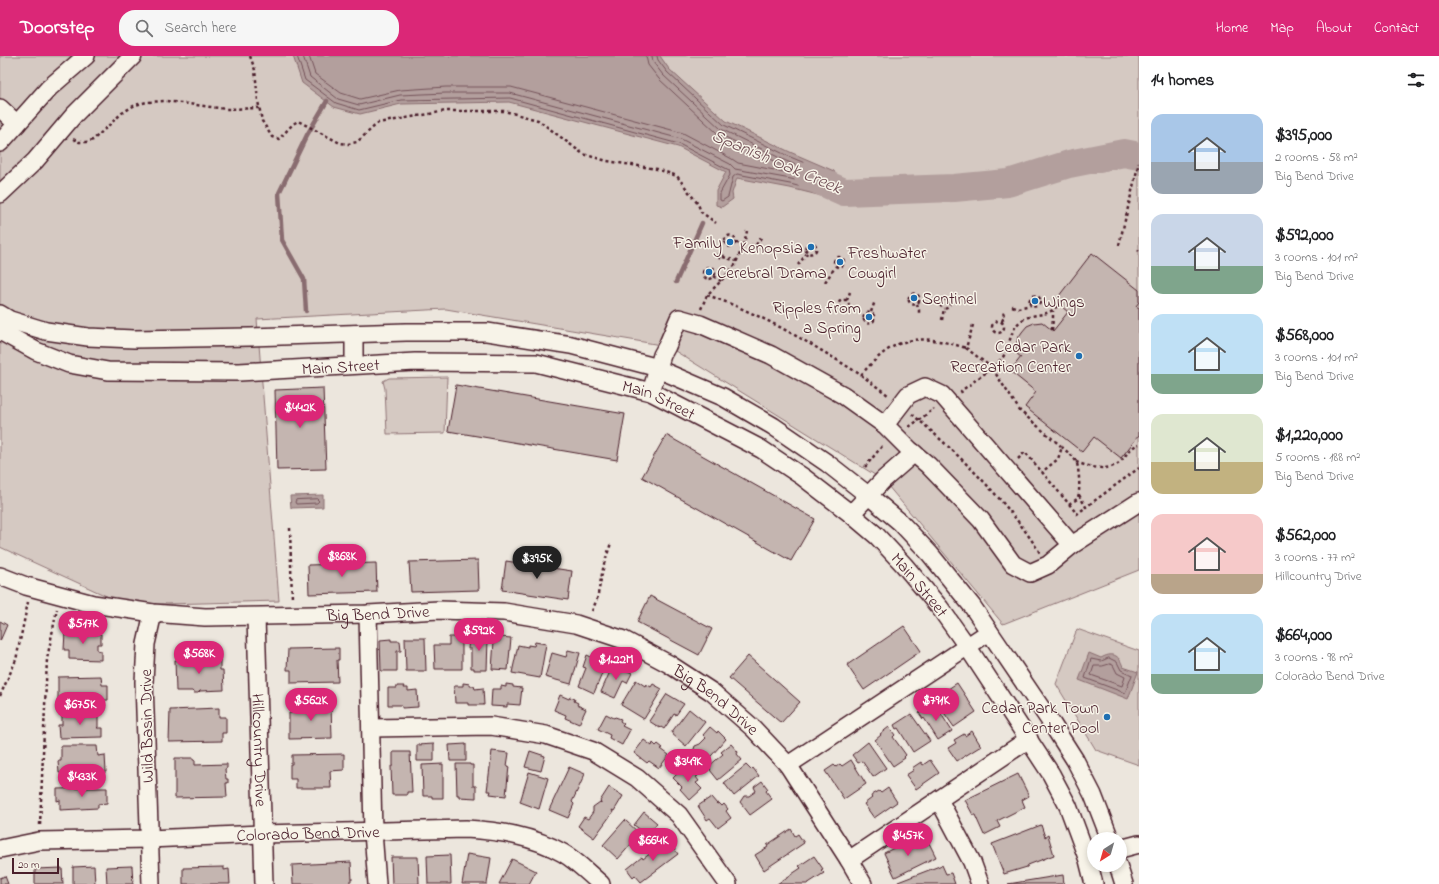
<!DOCTYPE html>
<meta charset="utf-8">
<style>
:root{--surface:#fff;--page:#f6f6f6;--text:#202124;--muted:#757577;--accent:#db2777}
body{margin:0;font-family:"Indie Flower",sans-serif;background:var(--page);color:var(--text);height:100vh;display:flex;flex-direction:column;font-size:15px;white-space:nowrap}
*{box-sizing:border-box;margin:0}
p{font-size:13px;color:var(--muted)}
.icon{flex:none;width:22px;height:22px;fill:none;stroke:currentColor;stroke-width:2;stroke-linecap:round;stroke-linejoin:round}
.map{position:relative;flex:1;overflow:hidden}
.sheet{display:flex;flex-direction:column;background:var(--surface);width:300px}
.sheet>*{flex:none}
.needle{width:26px;rotate:217deg}
.controls{position:absolute;left:1087px;top:776px;display:grid;gap:8px}
.controls a{display:grid;place-items:center;width:40px;height:40px;border-radius:50%;background:var(--surface);box-shadow:0 2px 6px #0003;font-size:20px}
.scale{position:absolute;left:12px;bottom:10px;width:47px;box-sizing:border-box;padding-left:4px;border:2px solid #4a1f2b;border-top:0;font-size:11px;line-height:14px;white-space:nowrap;color:#4a1f2b;-webkit-text-stroke:3px #f7f3e8;paint-order:stroke}
.price{position:absolute;translate:-50% -34px;padding:0 9px;border-radius:14px;background:var(--accent);color:#fff;font-size:13px;line-height:26px;filter:drop-shadow(0 1px 2px #0008)}
.price::after{content:'';position:absolute;left:50%;top:24px;width:12px;height:9px;margin-left:-6px;background:inherit;clip-path:polygon(0 0,100% 0,50% 100%)}
.price.selected{background:#222;color:#fff}
ul{padding:0;list-style:none}
li{display:flex;align-items:center;gap:12px;height:100px;padding:0 12px}
li span{display:grid;place-items:center;flex:none;width:112px;height:80px;border-radius:12px;color:#555}
li>.icon{margin-inline-start:auto}
span .icon{width:48px;height:48px;fill:#fffc;stroke-width:1}
li b{font-size:17px}
h2{display:flex;justify-content:space-between;align-items:center;height:48px;padding:0 12px;font-size:17px}
header{display:flex;align-items:center;gap:24px;box-sizing:border-box;height:56px;padding:0 20px;background:var(--accent);color:#fff}
header strong{font-size:19px}
nav{display:flex;gap:22px;margin-inline-start:auto;font-size:14px}
.search{width:280px;height:36px;background:var(--page);display:flex;align-items:center;gap:10px;box-sizing:border-box;padding:0 14px;border-radius:16px;color:var(--muted);font-size:15px}
main{display:flex;flex:1;min-height:0}
.map>svg:first-child{display:block}
</style>
<header>
<strong>Doorstep</strong>
<div class="search"><svg class="icon" aria-label="search" viewBox="0 0 24 24"><circle cx="10" cy="10" r="6"/><path d="M15 15l6 6"/></svg>Search here</div>
<nav><a>Home</a><a>Map</a><a>About</a><a>Contact</a></nav>
</header>
<main>
<div class="map">
<svg width="1139" height="828" viewBox="0 0 1139 828">
<rect width="100%" height="100%" fill="#ece6dd"/>
<filter id="ink" filterUnits="userSpaceOnUse"><feTurbulence type="fractalNoise" baseFrequency=".025" numOctaves="2"/><feDisplacementMap in="SourceGraphic" scale="8" xChannelSelector="R" yChannelSelector="G"/><feConvolveMatrix kernelMatrix="1 2 1 2 8 2 1 2 1" color-interpolation-filters="sRGB"/></filter>
<g filter="url(#ink)">
<path fill="#d5c9c2" stroke="#907476" d="M0 0H1139V514L1003 568 883 424 667 290 446 253 257 263 279 545 126 549 0 491Z
M447 321 445 377 387 378 385 333 383 325 389 322Z
M1077 573 1139 595V709L1096 694 1056 628Z"/>
<path fill="#b39f9d" stroke="#896c6f" d="M293 0H660L669 13 726 65 790 96 834 115 837 122V128L844 136 830 142 790 132 737 122 732 137 733 143 722 151 716 149V135L726 116 678 91 509 46 401 48 360 58 334 51 302 27Z
M323 439V451L291 452 290 440Z
M1089 597 1101 602C1112 596 1119 598 1123 611L1138 616 1128 643 1079 624Z"/>
<g fill="none" stroke-linecap="round" stroke-linejoin="round">
<path stroke="#745259" stroke-width="1" d="M297 0 305 24 336 47 359 54 401 44 510 42 679 88 729 114 730 119 720 137V144L722 145 728 141 733 121 737 118 790 128 829 138 836 135 833 122 831 118 788 100 724 69 667 16 658 4 657 0
M303 0 310 21 338 43 359 49 400 39 446 37H510L681 83 730 108 735 113 791 123 826 132H828V124L827 122 786 105 721 73 663 19 653 6 652 0
M309 0 315 18 341 37 360 43 400 34 446 31H511L683 77 732 103 738 107 790 117 792 116 791 113 717 77 659 23 648 9 646 0
M317 443 319 445 317 447 296 448 295 446 296 444Z
M1109 602 1117 606 1121 614 1132 619 1125 637 1085 622 1091 603 1101 605Z
M1110 608 1113 609 1117 617 1125 621 1122 630 1091 619 1094 610H1102Z"/>
<path stroke="#896c6f" stroke-width="4.5" d="M676 226 702 167
M306 255 304 223 282 184 279 137 307 79 327 45"/>
<path stroke="#b39f9d" stroke-width="28" d="M808 120 844 136 954 132 1008 127 1069 108 1124 97 1139 100"/>
</g>
<path fill="#c4b5b0" stroke="#4a1f2b" d="M1092 197 1139 234V246L1136 250 1139 252V379L1121 402 1094 381 1082 396 1025 351 1036 336 1010 315 1021 301 1017 298 1016 290 1018 282 1022 276 1027 270 1034 267 1042 266 1053 275 1068 256 1055 245Z
M456 329 625 358 617 404 448 375Z
M323 332 326 413 277 414 275 334Z
M666 379 815 463 791 505 642 421Z
M478 504 479 534 411 536 409 506Z
M506 505 572 515 568 544 502 534Z
M376 507 377 536 309 538 308 509Z
M650 540 712 573 699 599 637 566Z
M0 565 7 569 0 585Z
M904 570 921 595 864 634 847 609Z
M65 575 94 576V578H101V588H97V594L101 595V604L69 603V594H64Z
M469 580 487 581V583H488L487 614H474V612H471V593H468Z
M449 581H462V613H435L434 589H449Z
M500 581 511 582 508 614 492 613 494 585H500Z
M405 582H425L426 615H406Z
M391 583V585H400L401 595H397V615H381L380 584Z
M535 586 546 588 540 622 512 617 518 589 528 591V589L534 590Z
M339 592V604H337L338 626 291 627V614H287L288 593Z
M568 594 580 597 571 628 545 621 552 597 566 601Z
M587 599 606 608 594 637 579 630 586 612 583 611Z
M748 600 800 646 781 667 729 622Z
M220 603V614H223L224 634 200 635 198 637H194L192 635H176L175 604Z
M612 611 620 614 621 612 632 617 627 627 623 625 615 642 601 636Z
M101 620 102 629H108V644L58 646V621Z
M636 624 645 630 646 628 651 631 653 628 662 633 644 663 621 649Z
M463 627 470 628V630H474L475 633 483 632 484 649H468V647H455L454 630H463Z
M957 627 976 656 954 671 938 648 947 642 945 640 950 636 948 633Z
M506 628 513 629V631L522 632 520 649 507 648V651L491 650 492 633H501V630L506 631Z
M397 630H404L403 632H408V635L417 634 418 651 402 652V649H388V632H397Z
M667 638 684 648 676 659 674 658 664 673 661 671 660 672 649 665Z
M560 639 569 643 570 641 575 643 574 645 578 647 577 649 586 653 579 668 565 662 566 659 554 654Z
M933 648 935 651 936 650 952 675 938 684 924 662 923 663 919 657Z
M331 649 332 682 289 683V657H292V650Z
M219 652V661H226V677H222V685L169 686 170 654Z
M689 653 705 666 686 690 671 677Z
M81 655H98V671L97 672H103V681L59 682 58 669H62V658H81Z
M606 658 614 662 615 661 621 663 620 665 624 668 622 670 630 674 622 689 609 682 610 679 598 673Z
M911 658 930 685 913 696 898 672 896 673 894 669Z
M710 671 717 677 718 675 726 683 705 707 693 696 695 690 700 688 706 682 703 679Z
M889 671 895 679 893 681 906 699 904 701 905 702 893 710 875 684 881 679 880 678Z
M972 675 981 690 957 705 948 692 956 687 954 684 964 678 965 680Z
M644 684 652 690 653 687 656 690 658 688 663 692 661 693 669 699 659 712 649 705 647 707 634 697Z
M868 686 886 712 873 721 862 705 858 707 852 699Z
M434 688V705H417V689Z
M466 688V705H450L449 689Z
M731 688 738 696 737 698 742 704 718 724 710 714 711 713 708 711 723 698 721 696Z
M61 690H97L98 700 105 699 106 716 59 717 58 705H61Z
M492 695 509 697 507 710H509L506 740 490 738 491 735H487Z
M530 695 545 700 541 715 525 711Z
M393 696H410L412 736H407V739H392L391 710H393Z
M344 698V714L330 715 331 732H296V723H290V708H292V699Z
M175 702H193V704H195V709L227 708V712L225 713 226 723H228V727H226L227 741 175 742Z
M851 704 866 728 844 743 825 715 834 709 836 711 840 708 842 710Z
M930 704 939 717 916 733 906 719 914 714 912 712 921 706 923 709Z
M443 708V742H432V740H423L422 709Z
M456 708H470V709H473V730H476V742L459 741V739H457Z
M746 709 751 714 753 712 759 720 734 740 724 727Z
M685 710 692 717 694 715 698 720 696 721 699 725 696 727 702 733 690 744 680 733 682 731 673 722Z
M569 711 585 718 572 746 574 748 568 762 549 754Z
M529 716 548 722 539 753 520 746Z
M1018 718 1029 740 1022 744 1025 751 997 765 1000 771 984 779 975 759H973L965 744Z
M762 725 768 733 766 735 772 743 750 759 740 746 744 740H749L756 735 754 731Z
M609 731 623 740 614 755 612 754 613 756 594 782 578 770 584 761 588 763 593 756V751L600 746 601 747V746L600 745Z
M90 732H107V747L98 748V752L60 754V744L57 745V733Z
M888 732 897 746 874 762 864 748 872 742 871 741 872 739 879 735 881 737Z
M711 741 717 748 719 747 722 750 724 748 728 753 726 755 731 762 718 772 710 762 707 764 698 750Z
M644 756 657 767 647 779 634 769Z
M625 764 640 778 618 803 603 789Z
M1041 769 1045 781 1048 779 1054 799 1028 809 1027 811 1004 818 992 788Z
M791 773 795 780 798 778 804 787 764 814 755 799 768 791 767 789Z
M912 783 917 792 929 787 936 801 895 821 884 797Z
M668 784 678 798 641 826 635 819 633 821 627 813 642 801 643 803Z
M467 798 491 802 487 828H462Z
M450 799 451 828H428L427 800Z
M814 800 823 813 821 814 824 817 807 828H777L801 812 799 810Z
M391 801H418L419 828H392Z
M512 803 536 815 529 828H499Z
M351 806 352 824H350V828H293L292 809Z
M942 809 946 818 951 817 955 828H898V826Z
M94 810 95 828H73V811Z
M132 810 133 828H107L106 811Z
M224 811V814L229 813 230 828H183V812Z
M62 812 63 828H35V813Z
M1063 819 1064 828H1008Z
M5 820 8 828H0V822Z"/>
<g fill="none" stroke-linecap="round" stroke-linejoin="round">
<g stroke="#4a1f2b" stroke-width="20">
<g id="minor">
<path d="M0 52 17 68"/>
<path d="M0 87 49 32 86 0"/>
<path d="M0 138 35 105 74 59 133 0"/>
<path d="M0 258 10 264 46 275 88 281 134 283 250 281 406 276H487L571 289 651 310 723 341 773 370 827 407 869 440 900 466 930 498 972 550 1052 668 1075 704 1093 739 1110 783"/>
<path id="s1" d="M0 275 36 295 69 308 108 315 239 316 415 306 536 307 651 336 761 393 803 421 851 458 877 480 904 509 940 552 967 590 1051 718 1068 750 1088 804 1094 828"/>
<path d="M354 308V278"/>
<path d="M651 336 662 299 667 290 679 262 700 268 771 299 843 339 885 369 908 339 925 331 942 339 1072 489 1048 509 1030 517 1013 508 981 464 928 409 910 394 885 369"/>
<path d="M851 458 883 424 914 397"/>
<path d="M1072 489 1139 446"/>
<path id="s2" d="M0 520 26 530 93 548 153 557 205 561 368 558 439 554 504 556 576 568 624 584 669 608 712 636 753 672 788 709 849 804 863 828"/>
<path d="M368 558 373 776 377 828"/>
<path id="s3" d="M256 561 264 828"/>
<path d="M371 672 491 670 546 679 593 695 637 722 679 759 728 828"/>
<path d="M788 709 989 576"/>
<path d="M939 744 972 806 980 828"/>
<path id="s4" d="M0 793 39 785 149 783 262 778 466 773C500 775 533 780 563 797 577 805 589 818 601 828"/>
<path d="M1120 793 1139 788"/>
<path d="M849 804 1029 683"/>
<path d="M1118 809 1124 828"/>
<path d="M151 828 144 626 146 588 153 557"/>
</g>
</g>
<path stroke="#4a1f2b" stroke-width="2.5" stroke-dasharray="3 3" stroke-linecap="butt" d="M250 0 255 14 258 45 262 65 272 81 279 83 293 68 298 65 340 87 348 88 357 86 378 67 446 55H504L538 64 583 98 607 105 657 113 677 120 698 148 701 156 716 167
M73 83 79 86H86L93 84 122 57 135 49 147 46 166 45 226 53 260 52
M724.5 185a5.5 5.5 0 1 1 11 0a5.5 5.5 0 1 1-11 0Z
M805.5 192a5.5 5.5 0 1 1 11 0a5.5 5.5 0 1 1-11 0Z
M736 187 744 188
M751 191a3 3 0 1 1 6 0a3 3 0 1 1-6 0Z
M756 189 762 180
M1119 189 1139 106
M1138 194 1139 195
M718.5 200a2.5 2.5 0 1 1 5 0a2.5 2.5 0 1 1-5 0Z
M834 206a5 5 0 1 1 10 0a5 5 0 1 1-10 0Z
M723 201 737 205
M798 209 808 196
M703 217a6 6 0 1 1 12 0a6 6 0 1 1-12 0Z
M714 220 721 225
M825 226 836 210
M908.5 243a5.5 5.5 0 1 1 11 0a5.5 5.5 0 1 1-11 0Z
M707 239C762 258 812 288 861 319 895 279 918 277 966 292
M1029.5 245a5.5 5.5 0 1 1 11 0a5.5 5.5 0 1 1-11 0Z
M940.5 248a4.5 4.5 0 1 1 9 0a4.5 4.5 0 1 1-9 0Z
M847 244C830 242 842 265 850 251L847 244 850 236
M917 248 919 254V259
M1012 250 1018 252 1031 249
M701 253 707 239 721 225 735 209 744 188 747 175
M871 256 875 245
M863.5 262a5.5 5.5 0 1 1 11 0a5.5 5.5 0 1 1-11 0Z
M942 264 944 252
M992 271a6 6 0 1 1 12 0a6 6 0 1 1-12 0Z
M1002 265 1004 261 1003 254
M973 269 966 292 992 312C995 308 1000 305 1003 301 1011 289 1009 274 1021 265 1035 255 1047 263 1059 248
M1052 274 1053 261V255
M861 319 888 339
M962 337 961 335 992 312 1020 355 1062 391 1058 403 1042 416
M912 358C960 400 1006 443 1040 497
M909 371 934 353
M1018 403 1025 396 1069 448C1071 446 1075 445 1077 443 1081 438 1079 410 1076 405 1072 399 1067 396 1062 391
M1076 406C1088 411 1108 416 1119 407 1126 400 1129 392 1139 388
M865 411 883 389
M1079 439 1086 451 1139 412
M1069 448 1077 458 1086 451
M290 472 292 544
M592 555 597 543 604 508 611 487
M0 640 16 604 28 546
M40 769 47 603 57 553"/>
<use href="#minor" stroke="#f7f3e8" stroke-width="17"/>
</g>
</g>
<g fill="#1f6fb2" stroke="#f7f3e8" stroke-width="1.5">
<circle cx="730" cy="186" r="4"/>
<circle cx="811" cy="191" r="4"/>
<circle cx="840" cy="206" r="4"/>
<circle cx="709" cy="216" r="4"/>
<circle cx="914" cy="242" r="4"/>
<circle cx="1035" cy="245" r="4"/>
<circle cx="869" cy="261" r="4"/>
<circle cx="1079" cy="300" r="4"/>
<circle cx="1107" cy="661" r="4"/>
</g>
<g text-anchor="middle" stroke-width="3" stroke-linejoin="round" paint-order="stroke">
<g font-size="17" fill="#4a1f2b" stroke="#f7f3e8" text-anchor="end">
<text x="722" y="192">Family</text>
<text x="803" y="197">Kenopsia</text>
<text x="848" y="202" text-anchor="start">Freshwater<tspan x="848" dy="20">Cowgirl</tspan></text>
<text x="717" y="222" text-anchor="start">Cerebral Drama</text>
<text x="922" y="248" text-anchor="start">Sentinel</text>
<text x="1043" y="251" text-anchor="start">Wings</text>
<text x="861" y="257">Ripples from<tspan x="861" dy="20">a Spring</tspan></text>
<text x="1071" y="296">Cedar Park<tspan x="1071" dy="20">Recreation Center</tspan></text>
<text x="1099" y="657">Cedar Park Town<tspan x="1099" dy="20">Center Pool</tspan></text>
</g>
<g font-size="17" fill="#4a1f2b" stroke="#f7f3e8">
<text dy="6" stroke="none"><textPath href="#s1" startOffset="349">Main Street</textPath></text>
<text dy="6" stroke="none"><textPath href="#s1" startOffset="673">Main Street</textPath></text>
<text dy="6" stroke="none"><textPath href="#s1" startOffset="997">Main Street</textPath></text>
<text dy="6" stroke="none"><textPath href="#s2" startOffset="383">Big Bend Drive</textPath></text>
<text dy="6" stroke="none"><textPath href="#s2" startOffset="743">Big Bend Drive</textPath></text>
<text transform="translate(146 670) rotate(-91)" y="6">Wild Basin Drive</text>
<text dy="6" stroke="none"><textPath href="#s3" startOffset="133">Hillcountry Drive</textPath></text>
<text dy="6" stroke="none"><textPath href="#s4" startOffset="309">Colorado Bend Drive</textPath></text>
</g>
<g font-size="18" font-style="italic" fill="#6f4c53" stroke="#f7f3e8">
<text transform="translate(777 105) rotate(23)" y="6">Spanish Oak Creek</text>
</g>
</g>
</svg>
<div class="controls">
<a><svg class="needle" viewBox="-14 -14 28 28"><path d="M0-13l5 13h-10z" fill="#e53935"/><path d="M0 13l5-13h-10z" fill="#757577"/></svg></a>
</div>
<div class="scale">20 m</div>
<b class="price" style="left:300px;top:373px">$442K</b>
<b class="price" style="left:342px;top:522px">$868K</b>
<b class="price selected" style="left:537px;top:524px">$395K</b>
<b class="price" style="left:83px;top:589px">$517K</b>
<b class="price" style="left:479px;top:596px">$592K</b>
<b class="price" style="left:199px;top:619px">$568K</b>
<b class="price" style="left:616px;top:625px">$1.22M</b>
<b class="price" style="left:311px;top:666px">$562K</b>
<b class="price" style="left:936px;top:666px">$791K</b>
<b class="price" style="left:80px;top:670px">$675K</b>
<b class="price" style="left:688px;top:727px">$349K</b>
<b class="price" style="left:82px;top:742px">$433K</b>
<b class="price" style="left:908px;top:801px">$457K</b>
<b class="price" style="left:653px;top:806px">$664K</b>
</div>
<section class="sheet">
<h2>14 homes<svg class="icon" aria-label="filters" viewBox="0 0 24 24"><path d="M4 7h16M4 17h16"/><circle cx="9" cy="7" r="2"/><circle cx="15" cy="17" r="2"/></svg></h2>
<ul>
<li><span style="background:linear-gradient(#a9c7e8 60%,#9aa5b1 0)"><svg class="icon" aria-label="home" viewBox="0 0 24 24"><path d="M3 11l9-7 9 7M6 9v11h12V9"/></svg></span><div><b>$395,000</b><p>2 rooms · 58 m²</p><p>Big Bend Drive</p></div></li>
<li><span style="background:linear-gradient(#c9d6e8 65%,#7fa58c 0)"><svg class="icon" aria-label="home" viewBox="0 0 24 24"><path d="M3 11l9-7 9 7M6 9v11h12V9"/></svg></span><div><b>$592,000</b><p>3 rooms · 101 m²</p><p>Big Bend Drive</p></div></li>
<li><span style="background:linear-gradient(#bfe0f5 75%,#7fa58c 0)"><svg class="icon" aria-label="home" viewBox="0 0 24 24"><path d="M3 11l9-7 9 7M6 9v11h12V9"/></svg></span><div><b>$568,000</b><p>3 rooms · 101 m²</p><p>Big Bend Drive</p></div></li>
<li><span style="background:linear-gradient(#dfe7d0 60%,#c2b280 0)"><svg class="icon" aria-label="home" viewBox="0 0 24 24"><path d="M3 11l9-7 9 7M6 9v11h12V9"/></svg></span><div><b>$1,220,000</b><p>5 rooms · 188 m²</p><p>Big Bend Drive</p></div></li>
<li><span style="background:linear-gradient(#f6c9c9 75%,#b9a48a 0)"><svg class="icon" aria-label="home" viewBox="0 0 24 24"><path d="M3 11l9-7 9 7M6 9v11h12V9"/></svg></span><div><b>$562,000</b><p>3 rooms · 77 m²</p><p>Hillcountry Drive</p></div></li>
<li><span style="background:linear-gradient(#bfe0f5 75%,#7fa58c 0)"><svg class="icon" aria-label="home" viewBox="0 0 24 24"><path d="M3 11l9-7 9 7M6 9v11h12V9"/></svg></span><div><b>$664,000</b><p>3 rooms · 98 m²</p><p>Colorado Bend Drive</p></div></li>
</ul>
</section>
</main>
